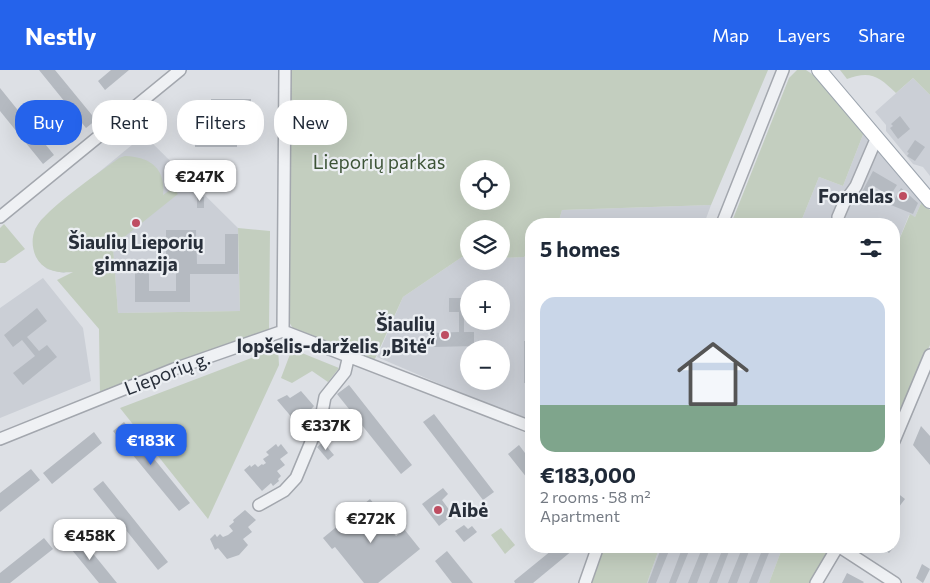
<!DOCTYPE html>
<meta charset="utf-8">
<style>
:root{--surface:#fff;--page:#f6f6f7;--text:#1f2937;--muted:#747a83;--line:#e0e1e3;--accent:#2563eb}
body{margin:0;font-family:Commissioner,sans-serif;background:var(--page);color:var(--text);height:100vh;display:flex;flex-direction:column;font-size:19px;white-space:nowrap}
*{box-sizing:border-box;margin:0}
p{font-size:16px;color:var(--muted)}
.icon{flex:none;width:28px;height:28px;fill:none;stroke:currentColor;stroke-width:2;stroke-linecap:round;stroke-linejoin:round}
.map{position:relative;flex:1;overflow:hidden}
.panel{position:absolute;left:525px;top:148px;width:375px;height:335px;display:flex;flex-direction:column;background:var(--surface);border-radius:20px;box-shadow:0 5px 20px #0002}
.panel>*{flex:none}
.banner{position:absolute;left:15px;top:30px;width:435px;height:45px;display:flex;gap:10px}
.buttons{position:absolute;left:460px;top:90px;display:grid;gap:10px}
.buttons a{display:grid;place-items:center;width:50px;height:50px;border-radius:50%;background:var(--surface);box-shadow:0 5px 20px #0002;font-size:25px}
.price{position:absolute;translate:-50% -42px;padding:0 11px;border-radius:10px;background:#fff;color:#222;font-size:16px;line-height:32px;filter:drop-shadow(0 1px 2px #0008)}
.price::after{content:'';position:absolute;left:50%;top:30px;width:15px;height:11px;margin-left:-8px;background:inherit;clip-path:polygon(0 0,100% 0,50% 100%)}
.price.on{background:var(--accent);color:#fff}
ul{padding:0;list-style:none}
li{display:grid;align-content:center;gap:10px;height:265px;padding:0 15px}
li+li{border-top:1px solid var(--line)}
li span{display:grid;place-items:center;height:155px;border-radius:15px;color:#555}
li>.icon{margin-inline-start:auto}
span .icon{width:90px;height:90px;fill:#fffc;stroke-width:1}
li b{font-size:21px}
h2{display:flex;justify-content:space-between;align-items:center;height:60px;padding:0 15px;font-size:21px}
.chip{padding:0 18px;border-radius:20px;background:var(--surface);box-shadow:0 5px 20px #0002;font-size:18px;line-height:45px}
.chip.on{background:var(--accent);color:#fff}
header{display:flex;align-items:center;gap:30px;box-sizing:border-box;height:70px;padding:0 25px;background:var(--accent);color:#fff}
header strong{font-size:24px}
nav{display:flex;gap:28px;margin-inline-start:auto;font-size:18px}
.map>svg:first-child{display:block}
</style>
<header>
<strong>Nestly</strong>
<nav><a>Map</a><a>Layers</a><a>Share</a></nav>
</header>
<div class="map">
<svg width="930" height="513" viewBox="0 0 930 513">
<rect width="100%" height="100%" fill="#dde0e5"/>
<path fill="#cbcfd6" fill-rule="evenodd" d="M913 8 930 25V106L923 97 913 94 886 61V55L875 42Z
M864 62 922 131 915 147 909 145 894 182V154H800L819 107 843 116Z
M144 65 238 158 240 241 118 243 113 177 64 203 47 199 38 190 33 171 35 159 41 150Z
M711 135 704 154H558L562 140Z
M531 181V353L377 287 403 227 462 187H469V191H501V188L524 187ZM469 219H501V251H469ZM469 279H501V311H469Z
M43 208 83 258 91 311 0 348V238Z
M660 476H783L769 513H647Z"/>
<path fill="#c3cebf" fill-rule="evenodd" d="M290 0H768L711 135 562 140 558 154H531V181L524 187 501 188V159H469V187H462L403 227 374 291 294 260 289 252 287 15ZM469 99H501V131H469Z
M797 0H806L815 6 864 62 843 116 819 107 800 154H731L789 8Z
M840 0H930V25L913 8 896 23C879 7 871 0 847 9Z
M125 86C150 87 166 98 163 125L173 118 178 124 113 176 118 243 240 241 238 158 270 161 269 261 100 324 99 259 57 210 73 202C59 203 44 202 36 187 32 178 31 167 36 158 45 139 100 102 119 88Z
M922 131 930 140V275L894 355V182L910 144 915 147Z
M4 154 25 179 5 193H0V158Z
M278 278 279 295 208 449 120 338Z
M292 279 339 298 328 312 312 301 292 313 281 308Z
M501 458 515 475 505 484 491 465Z
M605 476H660L647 513H590Z
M783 476H830L811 513H769Z"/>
<path fill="#b5bac1" d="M39 0H55L96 50 86 58Z
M111 0H129L105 20 98 11Z
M0 18 54 85 43 94 0 41Z
M211 29H251V41H227V62H237V77H195V62H222V42H211Z
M900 46 910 59 898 69 890 58 893 56 891 54Z
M915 70 925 77 915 91 907 86 909 83 907 82Z
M873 101 897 115 890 126 872 115 867 127 861 124Z
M901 118 918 133 913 144 891 135Z
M197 127H204V138H197Z
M166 160H196L197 194H225V164H238V204H190V232H135V190L149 189V221H176V194H166Z
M449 228H469V242H464V262H474V276L433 277V263L459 262V242H449Z
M37 238 47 251 27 267 39 281 47 275 57 287 23 315 13 303 35 286 22 270 13 277 4 265Z
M524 271H531V313H524Z
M349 315 412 395 401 404 337 324Z
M301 321 314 336 305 346 304 345 294 350 277 330 287 325 290 328Z
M434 344 494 422 483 430 423 352Z
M124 352 190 433 179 441 113 361Z
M921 356 930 366V395L913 375Z
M94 362 102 373 52 414 43 403Z
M323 372 334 385 328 390 317 377Z
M276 374 278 377 281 374 288 383 280 389 285 395 277 401 281 406 278 409 279 411 273 416 271 413 262 421 244 400 250 395 251 397 255 394 258 397 262 394 263 395 266 393 263 389 269 385 266 382Z
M519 375 531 391V413L508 384Z
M31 399 40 410 0 442V423Z
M103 411 168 492 158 500 93 419Z
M443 418 448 424 442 430 453 445 439 456 422 434Z
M896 422 905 429 895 442 894 425Z
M370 429 380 441 377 443 396 466 404 459 420 479 378 513H364L335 477 332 479 323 468Z
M245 440 256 450 248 457 252 462 243 469 248 475 239 485 227 489 218 478 215 480 210 469 215 464 217 467 220 464 223 467 228 465 233 461 229 456 234 452 233 450Z
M464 455 468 459 472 456 477 462 464 472 455 461Z
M78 465 117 513H99L67 474Z
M44 468 53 479 10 513H0V503Z
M557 476H570L573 480 533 513H515L514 511Z
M662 476H671L656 513H648Z
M683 476H691L676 513H669Z
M703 476H711L697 513H688Z
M724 476H731L717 513H709Z
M743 476H751L737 513H728Z
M868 476H895L889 483 882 478 878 483Z
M763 478 770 480 757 513H749Z
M447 481 473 513H452L435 491Z
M922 494 930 499 923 513 916 508Z
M847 503 864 512 863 513H842Z"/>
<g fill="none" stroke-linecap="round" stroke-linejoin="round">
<g stroke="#a3a7ae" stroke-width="14">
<path id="minor" d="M0 147 180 0
M838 147 844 133 856 116 874 74 878 69
M722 154 783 0
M283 261 285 0
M0 369 174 299 283 261 531 357
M894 371 930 285
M259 435 284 421 296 408 321 348 325 327 345 302 349 285
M838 476 895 513
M585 513 598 476
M816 513 838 476"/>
</g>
<g stroke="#9da5af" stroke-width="16">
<path id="major" d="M819 0 930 131"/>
</g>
<use href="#minor" stroke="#eff1f4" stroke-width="11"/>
<use href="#major" stroke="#fff" stroke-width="14"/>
</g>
<g fill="#be4d61" stroke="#eceff3" stroke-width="2">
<circle cx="903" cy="126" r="5"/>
<circle cx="136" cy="153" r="5"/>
<circle cx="445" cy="265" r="5"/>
<circle cx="438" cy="440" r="5"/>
</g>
<g text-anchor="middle" stroke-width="4.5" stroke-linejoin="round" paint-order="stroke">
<g font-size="19" fill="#3d5437" stroke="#eceff3">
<text x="379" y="99">Lieporių parkas</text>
</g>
<g font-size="19" font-weight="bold" fill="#282f3a" stroke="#eceff3" text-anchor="end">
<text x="893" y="133">Fornelas</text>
<text x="136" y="179" text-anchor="middle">Šiaulių Lieporių<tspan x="136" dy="22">gimnazija</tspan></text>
<text x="435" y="261">Šiaulių<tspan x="435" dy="22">lopšelis-darželis „Bitė“</tspan></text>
<text x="448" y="447" text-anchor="start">Aibė</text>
</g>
<g font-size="19" fill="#282f3a" stroke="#eceff3">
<text transform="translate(167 303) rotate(-21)" y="7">Lieporių g.</text>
</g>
</g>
</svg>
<div class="buttons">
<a><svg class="icon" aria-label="locate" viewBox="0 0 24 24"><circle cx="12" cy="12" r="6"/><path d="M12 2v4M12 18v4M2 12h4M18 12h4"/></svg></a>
<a><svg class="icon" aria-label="layers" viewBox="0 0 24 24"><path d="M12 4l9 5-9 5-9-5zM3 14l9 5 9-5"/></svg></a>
<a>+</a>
<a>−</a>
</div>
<b class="price" style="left:200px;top:132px">€247K</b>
<b class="price" style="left:326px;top:381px">€337K</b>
<b class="price on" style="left:151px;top:396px">€183K</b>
<b class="price" style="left:371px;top:474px">€272K</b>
<b class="price" style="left:90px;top:491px">€458K</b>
<div class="banner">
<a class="chip on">Buy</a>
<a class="chip">Rent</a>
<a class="chip">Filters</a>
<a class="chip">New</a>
</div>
<section class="panel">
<h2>5 homes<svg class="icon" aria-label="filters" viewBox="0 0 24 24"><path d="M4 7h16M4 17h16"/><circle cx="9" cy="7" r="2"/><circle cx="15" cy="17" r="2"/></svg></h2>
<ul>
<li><span style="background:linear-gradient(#c9d6e8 70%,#7fa58c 0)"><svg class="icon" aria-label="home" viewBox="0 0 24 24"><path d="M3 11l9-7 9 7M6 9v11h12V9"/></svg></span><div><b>€183,000</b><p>2 rooms · 58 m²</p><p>Apartment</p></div></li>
</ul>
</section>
</div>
